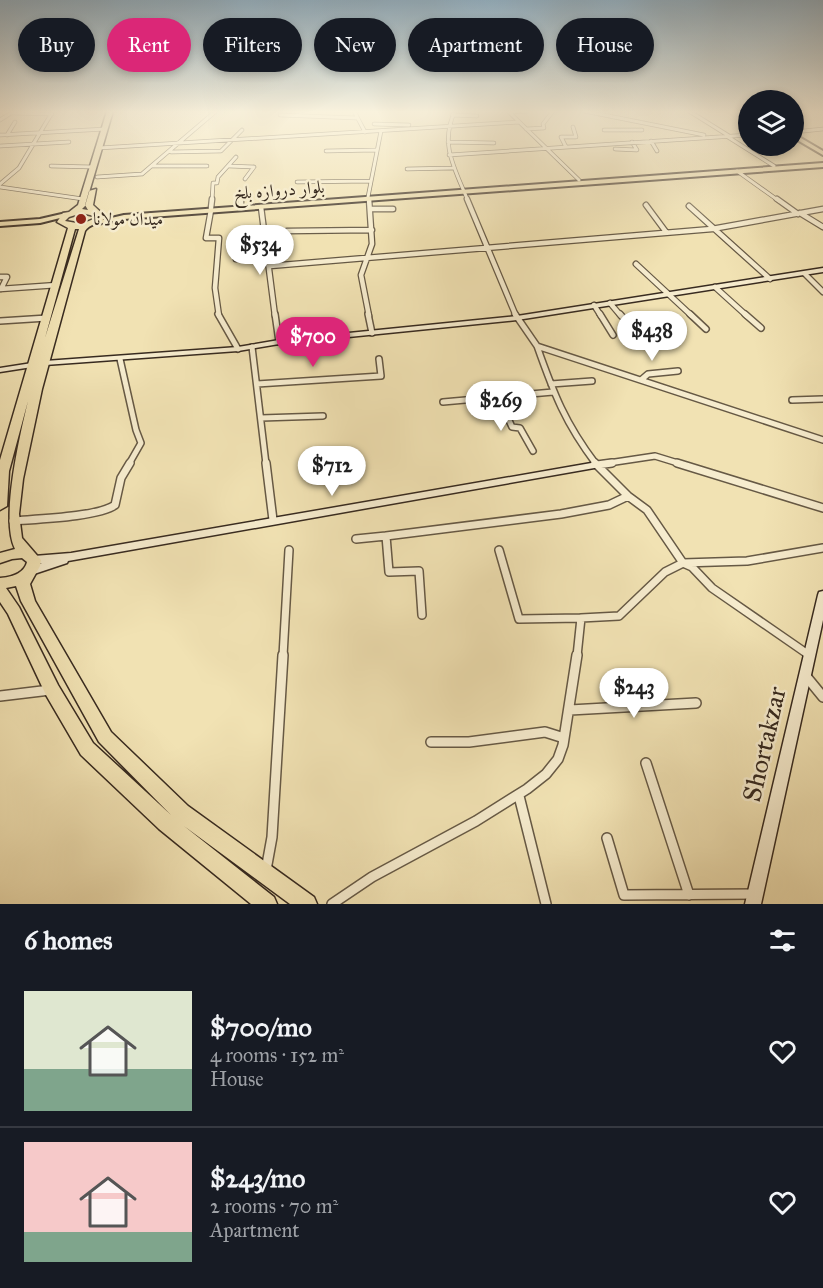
<!DOCTYPE html>
<meta charset="utf-8">
<style>
:root{--surface:#171b24;--page:#242831;--text:#f1f3f6;--muted:#9ea1a6;--line:#363941;--accent:#db2777}
body{margin:0;font-family:"IM FELL Great Primer",Amiri,serif;background:var(--page);color:var(--text);height:100vh;display:flex;flex-direction:column;font-size:22px;white-space:nowrap}
*{box-sizing:border-box;margin:0}
p{font-size:20px;color:var(--muted)}
.icon{flex:none;width:33px;height:33px;fill:none;stroke:currentColor;stroke-width:2;stroke-linecap:round;stroke-linejoin:round}
.map{position:relative;height:904px;overflow:hidden}
.side{display:flex;flex-direction:column;background:var(--surface);flex:1}
.side>*{flex:none}
.banner{position:absolute;left:18px;top:18px;width:788px;height:54px;display:flex;gap:12px}
.buttons{position:absolute;left:738px;top:90px;display:grid;gap:12px}
.buttons a{display:grid;place-items:center;width:66px;height:66px;border-radius:50%;background:var(--surface);box-shadow:0 3px 9px #0003;font-size:30px}
.price{position:absolute;translate:-50% -51px;padding:0 14px;border-radius:21px;background:#fff;color:#222;font-size:20px;line-height:39px;filter:drop-shadow(0 2px 3px #0008)}
.price::after{content:'';position:absolute;left:50%;top:36px;width:18px;height:14px;margin-left:-9px;background:inherit;clip-path:polygon(0 0,100% 0,50% 100%)}
.price.on{background:var(--accent);color:#fff}
ul{padding:0;list-style:none}
li{display:flex;align-items:center;gap:18px;height:150px;padding:0 24px}
li+li{border-top:2px solid var(--line)}
li span{display:grid;place-items:center;flex:none;width:168px;height:120px;border-radius:0px;color:#555}
li>.icon{margin-inline-start:auto}
span .icon{width:72px;height:72px;fill:#fffc;stroke-width:1}
li b{font-size:26px}
h2{display:flex;justify-content:space-between;align-items:center;height:72px;padding:0 24px;font-size:26px}
.tag{padding:0 21px;border-radius:27px;background:var(--surface);box-shadow:0 3px 9px #0003;font-size:21px;line-height:54px}
.tag.on{background:var(--accent);color:#fff}
.map>svg:first-child{display:block}
</style>
<div class="map">
<svg width="823" height="904" viewBox="0 0 823 904">
<rect width="100%" height="100%" fill="#f1e2b3"/>
<filter id="stains"><feTurbulence type="fractalNoise" baseFrequency=".00333" numOctaves="4"/><feColorMatrix values="0 0 0 0 .2 0 0 0 0 .09 0 0 0 0 .02 0 0 0 .5 -.17"/></filter>
<radialGradient id="worn" r=".72"><stop offset=".6" stop-color="#630" stop-opacity="0"/><stop offset="1" stop-color="#630" stop-opacity=".3"/></radialGradient>
<g fill="none" stroke-linecap="round" stroke-linejoin="round">
<g stroke="#665945" stroke-width="4.5">
<path id="street-far4" d="M354 111 365 132
M455 111C439 144 455 169 468 201
M508 111 579 180
M584 111 704 135
M689 111 729 136
M509 112 528 111
M12 113 52 114
M280 115 357 118
M452 115 477 116
M0 120 14 111
M374 124 409 125
M526 129 544 128 543 124 553 111
M604 130H642
M794 132 823 129
M0 135 105 129
M7 135 15 122
M728 137 774 166
M651 141 657 151
M448 142 494 143
M0 146 69 142
M566 147 561 137H576L573 127
M99 148 519 122
M615 149 637 150 632 142
M326 151 376 150
M171 152 221 151 242 130
M449 155 748 135
M51 166 93 167
M153 166H207
M229 166 254 167
M407 169 453 168
M737 171 779 201
M97 177 142 174 216 111
M245 179 254 167
M297 182 370 181
M0 184 19 168 53 111
M0 187 83 199
M240 192 241 201
M368 197 381 131
M212 201 213 183H217L218 177 236 157"/>
</g>
<g stroke="#665945" stroke-width="7">
<path id="street-far3" d="M241 199V206
M467 199 516 316
M777 199 798 214
M646 205 666 232
M689 206 770 279
M261 207 275 316
M211 208 212 199
M370 209H393
M211 210 206 238H219L215 288 219 316
M800 213 823 227
M287 231 372 230
M236 259 268 257
M636 264 692 316
M270 266 712 229 823 209
M805 274 823 292
M0 277H7L1 289
M715 287 747 316
M0 289 57 285
M610 303 621 316
M594 305 601 316
M369 316 361 275 372 244 369 199"/>
</g>
<g stroke="#665945" stroke-width="8">
<path id="street-far2" d="M218 314 238 349
M275 314 279 342
M368 314 372 333
M515 314 537 346 823 440
M600 314 613 335
M620 314 633 329
M690 314 706 329
M745 314 761 328
M0 321 47 318
M537 346C554 394 565 423 596 464
M252 347 266 464
M120 359 136 430 141 443 129 464
M641 380 648 374 678 371
M257 384 381 376 379 359
M551 384 592 381
M498 396 512 427 520 428 533 451
M792 400 823 399
M443 402 553 392
M261 418 323 416
M602 464 655 456 681 464"/>
</g>
<g stroke="#665945" stroke-width="10">
<path id="street-far1" d="M266 463 273 520
M595 463 597 465 612 463
M677 463 823 508
M597 465 628 496 647 510 683 563 692 567 712 588 809 655
M13 521C36 519 98 517 115 505L121 478 130 463
M356 539 386 536
M499 550 519 619 581 618
M422 615 419 571 389 572 386 536 561 514 609 505 628 496
M283 656 289 550
M577 656 581 618 619 616 665 572 683 563 747 561 823 548"/>
</g>
<g stroke="#665945" stroke-width="12">
<path id="street" d="M805 675 823 697
M0 696 50 690
M570 710 696 703
M431 742H469L545 732 564 738
M646 763 689 895
M519 796 546 904
M607 838 624 895 755 894
M266 870 272 837 283 655
M332 904 372 877 476 821 527 789 546 774 558 759 563 745 577 655"/>
</g>
<g stroke="#382b20" stroke-width="3">
<path id="secondary" d="M823 268V272L517 320 279 344 238 351 45 365 0 372V368L45 361 238 347 279 340 517 316Z
M597 462 600 463 602 465 600 467 68 561 67 563 31 575 27 574 26 571 27 568 42 563H30L29 560 30 557 34 556 71 553Z
M823 591V620L761 904H745L818 595 819 592Z"/>
</g>
<g stroke="#382b20" stroke-width="4">
<path id="primary" d="M794 134 823 151V155L794 138Z
M823 163V167L124 219 97 224 94 222 124 215Z
M66 213 69 215 68 216 40 223 0 226V222L40 219Z"/>
</g>
<g stroke="#382b20" stroke-width="3">
<path id="highway" d="M107 111H113L85 206 82 209 88 210 85 205 89 191 96 189 93 205 106 217C100 224 89 224 85 231L42 389 23 479 19 514 22 538 41 560 40 566 30 584 35 601 111 732 188 806 314 897 317 904H290L184 826 274 897 277 904H251L159 829 81 755 46 695 8 614 0 602V578C11 577 24 574 27 562L22 558 12 559 0 563V553L15 549C0 519 20 435 28 401L9 471 7 506 0 510V460L68 228 57 222 63 213 69 212 78 205ZM82 213 98 217 82 224 65 221 69 217ZM75 229H79L45 338ZM16 586 21 601 99 742 171 815 93 743 58 685 19 607 6 588Z"/>
</g>
<use href="#street-far4" stroke="#f6ecce" stroke-width="3"/>
<use href="#street-far3" stroke="#f6ecce" stroke-width="4.5"/>
<use href="#street-far2" stroke="#f6ecce" stroke-width="5"/>
<use href="#street-far1" stroke="#f6ecce" stroke-width="7"/>
<use href="#street" stroke="#f6ecce" stroke-width="9"/>
<use href="#secondary" fill="#f6ecce" fill-rule="evenodd"/>
<use href="#primary" fill="#f1e2b3" fill-rule="evenodd"/>
<use href="#highway" fill="#f1e2b3" fill-rule="evenodd"/>
</g>
<linearGradient id="sky" x2="0" y2="1"><stop stop-color="#92aebf"/><stop offset="0.47" stop-color="#f9f2dd"/><stop offset="1" stop-color="#f9f2dd" stop-opacity="0"/></linearGradient>
<rect width="823" height="238" fill="url(#sky)"/>
<circle fill="#8f2418" stroke="#f6ecce" stroke-width="2" cx="81" cy="219" r="6"/>
<g text-anchor="middle" stroke-width="5" stroke-linejoin="round" paint-order="stroke">
<g font-size="18" fill="#382b20" stroke="#f6ecce">
<text transform="translate(279 190) rotate(-4)" y="6">بلوار دروازه بلخ</text>
</g>
<g font-size="18" fill="#382b20" stroke="#f6ecce" text-anchor="start">
<text x="93" y="225">میدان مولانا</text>
</g>
<g font-size="26" fill="#382b20" stroke="#f6ecce">
<text transform="translate(764 744) rotate(-77)" y="9">Shortakzar</text>
</g>
</g>
<rect width="100%" height="100%" filter="url(#stains)"/>
<rect width="100%" height="100%" fill="url(#worn)"/>
</svg>
<div class="buttons">
<a><svg class="icon" aria-label="layers" viewBox="0 0 24 24"><path d="M12 4l9 5-9 5-9-5zM3 14l9 5 9-5"/></svg></a>
</div>
<b class="price" style="left:260px;top:276px">$534</b>
<b class="price" style="left:652px;top:362px">$438</b>
<b class="price on" style="left:313px;top:368px">$700</b>
<b class="price" style="left:501px;top:432px">$269</b>
<b class="price" style="left:332px;top:497px">$712</b>
<b class="price" style="left:634px;top:719px">$243</b>
<div class="banner">
<a class="tag">Buy</a>
<a class="tag on">Rent</a>
<a class="tag">Filters</a>
<a class="tag">New</a>
<a class="tag">Apartment</a>
<a class="tag">House</a>
</div>
</div>
<section class="side">
<h2>6 homes<svg class="icon" aria-label="filters" viewBox="0 0 24 24"><path d="M4 7h16M4 17h16"/><circle cx="9" cy="7" r="2"/><circle cx="15" cy="17" r="2"/></svg></h2>
<ul>
<li><span style="background:linear-gradient(#dfe7d0 65%,#7fa58c 0)"><svg class="icon" aria-label="home" viewBox="0 0 24 24"><path d="M3 11l9-7 9 7M6 9v11h12V9"/></svg></span><div><b>$700/mo</b><p>4 rooms · 152 m²</p><p>House</p></div><svg class="icon" aria-label="heart" viewBox="0 0 24 24"><path d="M12 20l-8-8c-3-5 5-10 8-4 3-6 11-1 8 4z"/></svg></li>
<li><span style="background:linear-gradient(#f6c9c9 75%,#7fa58c 0)"><svg class="icon" aria-label="home" viewBox="0 0 24 24"><path d="M3 11l9-7 9 7M6 9v11h12V9"/></svg></span><div><b>$243/mo</b><p>2 rooms · 70 m²</p><p>Apartment</p></div><svg class="icon" aria-label="heart" viewBox="0 0 24 24"><path d="M12 20l-8-8c-3-5 5-10 8-4 3-6 11-1 8 4z"/></svg></li>
</ul>
</section>
